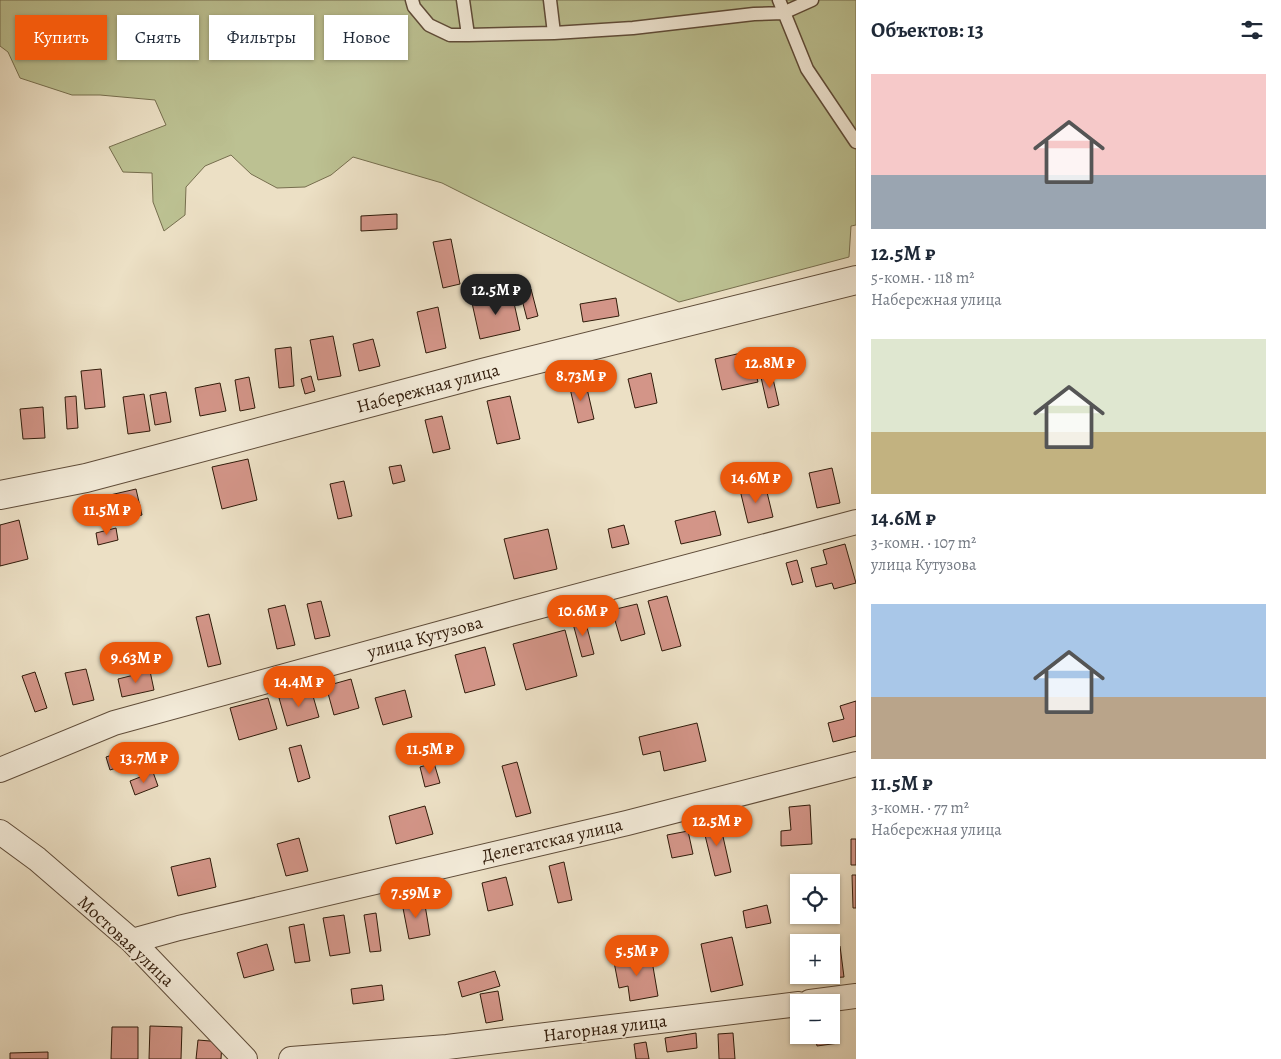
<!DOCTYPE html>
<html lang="ru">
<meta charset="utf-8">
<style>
:root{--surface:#fff;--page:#f2f2f3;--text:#1f2937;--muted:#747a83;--accent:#ea580c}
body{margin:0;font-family:Alegreya,serif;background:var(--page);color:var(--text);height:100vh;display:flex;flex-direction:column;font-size:19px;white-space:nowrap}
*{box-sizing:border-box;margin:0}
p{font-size:16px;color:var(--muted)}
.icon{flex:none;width:28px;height:28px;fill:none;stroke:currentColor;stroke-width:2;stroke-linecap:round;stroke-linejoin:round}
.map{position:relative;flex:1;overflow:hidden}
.panel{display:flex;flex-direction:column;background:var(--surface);width:425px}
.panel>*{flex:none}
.guide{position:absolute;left:15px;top:15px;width:475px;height:45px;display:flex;gap:10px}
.controls{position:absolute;left:790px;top:874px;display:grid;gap:10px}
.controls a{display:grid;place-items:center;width:50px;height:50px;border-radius:0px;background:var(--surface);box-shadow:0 1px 4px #0004;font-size:25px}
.price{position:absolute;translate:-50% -42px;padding:0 11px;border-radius:18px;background:var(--accent);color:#fff;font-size:16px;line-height:32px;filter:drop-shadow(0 1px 2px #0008)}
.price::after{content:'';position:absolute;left:50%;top:30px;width:15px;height:11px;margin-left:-8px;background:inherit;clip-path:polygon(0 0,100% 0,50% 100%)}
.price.on{background:#222;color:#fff}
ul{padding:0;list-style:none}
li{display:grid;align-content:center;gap:10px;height:265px;padding:0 15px}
li span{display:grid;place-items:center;height:155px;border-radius:0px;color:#555}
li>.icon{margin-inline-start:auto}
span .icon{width:90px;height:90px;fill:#fffc;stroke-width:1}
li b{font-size:21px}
h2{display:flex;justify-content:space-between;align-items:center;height:60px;padding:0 15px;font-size:21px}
.chip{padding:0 18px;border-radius:0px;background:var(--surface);box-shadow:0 1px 4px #0004;font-size:18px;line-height:45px}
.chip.on{background:var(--accent);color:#fff}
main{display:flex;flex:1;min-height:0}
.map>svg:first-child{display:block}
</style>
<main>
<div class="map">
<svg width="856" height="1059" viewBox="0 0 856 1059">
<rect width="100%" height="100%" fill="#ece0c5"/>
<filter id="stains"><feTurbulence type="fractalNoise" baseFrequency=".004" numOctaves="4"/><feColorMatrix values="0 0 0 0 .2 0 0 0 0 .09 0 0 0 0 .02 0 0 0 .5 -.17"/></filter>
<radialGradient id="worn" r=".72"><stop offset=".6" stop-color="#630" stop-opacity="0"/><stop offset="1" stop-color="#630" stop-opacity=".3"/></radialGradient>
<path fill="#bcc192" stroke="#766e4e" d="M0 0H856V225L851 226 849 257 679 302 442 183 353 157 331 175 305 187 277 188 251 174 231 155 205 166 186 187 185 215 164 231 153 202 152 173 123 172 109 147 166 125 155 100 100 95H72L20 78 8 52 0 46Z"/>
<path fill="#d39588" stroke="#301b0a" d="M397 214V229L361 231V216Z
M451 239 460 284 443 288 433 242Z
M531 289 538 316 527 319 520 292Z
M512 294 520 330 480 339 472 303Z
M616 298 619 316 583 322 580 304Z
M438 307 446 348 426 353 417 312Z
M333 336 341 376 318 380 310 340Z
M373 339 380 366 359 371 353 344Z
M291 347 294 386 279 388 275 349Z
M750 351 758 382 722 390 715 359Z
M101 369 105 407 85 409 81 371Z
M771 370 779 405 768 408 760 373Z
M651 373 657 403 635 408 628 379Z
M311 376 315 391 305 394 301 379Z
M249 377 255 408 240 411 235 380Z
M585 380 594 419 578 423 569 384Z
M220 383 226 411 200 416 195 388Z
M166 392 171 422 155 425 150 395Z
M144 394 150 431 128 434 123 397Z
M76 396 78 428 67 429 65 397Z
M510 396 520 439 497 444 487 401Z
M43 407 45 438 23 439 20 409Z
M442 416 450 449 433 453 425 420Z
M248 459 257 500 222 509 212 467Z
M401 465 405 481 393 484 389 467Z
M832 468 840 503 817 508 809 473Z
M344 481 352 516 338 519 330 484Z
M765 484 773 517 748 523 740 490Z
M136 489 142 515 116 522 110 495Z
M715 511 721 535 681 544 675 521Z
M19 520 28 559 0 566V525Z
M624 525 629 544 612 548 608 529Z
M116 528 118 540 98 545 96 533Z
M548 529 557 569 514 579 504 539Z
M845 544 856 583 834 589 832 583 816 587 811 568 827 564 823 550Z
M797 560 803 582 792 585 786 563Z
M667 596 681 646 662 651 648 601Z
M321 601 330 636 315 639 307 604Z
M637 604 645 634 621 641 612 610Z
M285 605 295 645 277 649 268 609Z
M209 614 221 664 208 667 196 617Z
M584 616 594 654 582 657 572 620Z
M565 630 577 676 526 690 513 644Z
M485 647 495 685 465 693 455 655Z
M86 669 94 700 73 705 65 673Z
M150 671 154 690 122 697 118 679Z
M35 672 47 708 35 712 22 676Z
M351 679 359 708 334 715 326 686Z
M311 689 319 717 287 726 279 698Z
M405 690 412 717 383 725 375 698Z
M268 698 277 729 239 740 230 708Z
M856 701V736L833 742 828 723 844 719 840 706Z
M697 723 706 761 664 771 660 751 643 755 639 737Z
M301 745 310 778 298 782 289 748Z
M133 748 138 761 110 770 106 757Z
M517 762 531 813 516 817 502 766Z
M434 763 440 783 425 787 420 767Z
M153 772 158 786 135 795 130 781Z
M810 805 812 844 781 846V831L791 830 789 807Z
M425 806 433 834 396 844 389 816Z
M719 819 731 872 715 876 702 823Z
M688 831 693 854 672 858 667 835Z
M299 838 308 871 286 876 277 844Z
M851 839H856V865H851Z
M210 858 216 887 178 896 171 867Z
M564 862 572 900 558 903 549 866Z
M852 875H856V908H853Z
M506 877 513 905 488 911 482 883Z
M424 899 430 935 409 939 402 903Z
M767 905 771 923 746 928 743 911Z
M376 913 381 951 370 952 364 915Z
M344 915 350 953 330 956 323 918Z
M304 924 310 961 295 963 289 927Z
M732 937 743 985 711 992 701 944Z
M267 944 274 970 244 978 237 953Z
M840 946 844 977 829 978V975H831V947Z
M651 955 658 996 630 1001 628 986 619 988 614 962Z
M495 971 500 986 462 997 458 982Z
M382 985 384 1000 353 1004 351 989Z
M498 991 503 1020 486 1023 480 994Z
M831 1016H836L839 1043 817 1046 815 1035H831Z
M150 1026 182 1027 181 1059H149Z
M112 1027H138V1059H111Z
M696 1033 697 1048 667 1052 665 1038Z
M733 1033 735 1059H719L718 1034Z
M198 1040 222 1042 221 1059H196Z
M646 1042 649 1059H636L634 1044Z
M48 1052V1059H10V1053Z"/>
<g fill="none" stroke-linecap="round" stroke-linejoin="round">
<g stroke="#5f4c39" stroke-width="15">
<path id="service" d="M412 0 414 7 429 25 450 35H468L554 33 633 28 754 14 783 13 812 0
M463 0 468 35
M550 0 554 33
M779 0 807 69 856 142"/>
</g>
<g stroke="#5f4c39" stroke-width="26">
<path id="minor" d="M0 770 114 723 507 615 856 522
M0 832 37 859 132 941 245 1059
M132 941 179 928 627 823 856 764
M810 1002 856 996
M291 1059 447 1047 799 1004"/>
</g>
<g stroke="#5f4c39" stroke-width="30">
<path id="tertiary" d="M0 495 86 478 482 373 856 280"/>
</g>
<use href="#service" stroke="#f3ebd9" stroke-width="12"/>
<use href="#minor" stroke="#f3ebd9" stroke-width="24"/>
<use href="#tertiary" stroke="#f3ebd9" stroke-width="28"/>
</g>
<g text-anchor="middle" stroke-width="4" stroke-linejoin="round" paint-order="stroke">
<g font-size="18" fill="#301b0a" stroke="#f3ebd9">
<text transform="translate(428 388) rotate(-15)" y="6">Набережная улица</text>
<text transform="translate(425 637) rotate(-15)" y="6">улица Кутузова</text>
<text transform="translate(552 840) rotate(-13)" y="6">Делегатская улица</text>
<text transform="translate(126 941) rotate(43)" y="6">Мостовая улица</text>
<text transform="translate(605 1028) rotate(-7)" y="6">Нагорная улица</text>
</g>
</g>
<rect width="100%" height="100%" filter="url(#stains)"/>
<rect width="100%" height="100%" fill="url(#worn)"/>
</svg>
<div class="controls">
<a><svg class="icon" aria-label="locate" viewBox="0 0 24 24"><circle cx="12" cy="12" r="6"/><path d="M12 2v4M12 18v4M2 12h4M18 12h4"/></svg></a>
<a>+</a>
<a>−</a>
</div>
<b class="price on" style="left:496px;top:316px">12.5M ₽</b>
<b class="price" style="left:770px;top:389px">12.8M ₽</b>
<b class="price" style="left:581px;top:402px">8.73M ₽</b>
<b class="price" style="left:756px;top:504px">14.6M ₽</b>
<b class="price" style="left:107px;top:536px">11.5M ₽</b>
<b class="price" style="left:583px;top:637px">10.6M ₽</b>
<b class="price" style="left:136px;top:684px">9.63M ₽</b>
<b class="price" style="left:299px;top:708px">14.4M ₽</b>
<b class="price" style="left:430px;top:775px">11.5M ₽</b>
<b class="price" style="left:144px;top:784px">13.7M ₽</b>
<b class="price" style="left:717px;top:847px">12.5M ₽</b>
<b class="price" style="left:416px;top:919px">7.59M ₽</b>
<b class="price" style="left:637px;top:977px">5.5M ₽</b>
<div class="guide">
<a class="chip on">Купить</a>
<a class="chip">Снять</a>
<a class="chip">Фильтры</a>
<a class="chip">Новое</a>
</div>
</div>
<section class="panel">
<h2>Объектов: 13<svg class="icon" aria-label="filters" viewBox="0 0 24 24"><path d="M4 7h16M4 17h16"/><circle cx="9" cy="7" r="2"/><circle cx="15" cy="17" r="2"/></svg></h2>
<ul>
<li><span style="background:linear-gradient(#f6c9c9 65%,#9aa5b1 0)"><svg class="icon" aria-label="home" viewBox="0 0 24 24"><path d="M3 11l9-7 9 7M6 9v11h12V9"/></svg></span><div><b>12.5M ₽</b><p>5-комн. · 118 m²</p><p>Набережная улица</p></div></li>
<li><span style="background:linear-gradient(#dfe7d0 60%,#c2b280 0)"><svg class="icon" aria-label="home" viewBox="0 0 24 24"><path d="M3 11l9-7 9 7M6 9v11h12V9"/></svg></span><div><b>14.6M ₽</b><p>3-комн. · 107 m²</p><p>улица Кутузова</p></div></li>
<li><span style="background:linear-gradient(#a9c7e8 60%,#b9a48a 0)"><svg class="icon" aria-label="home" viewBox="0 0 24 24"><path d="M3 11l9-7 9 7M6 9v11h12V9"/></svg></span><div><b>11.5M ₽</b><p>3-комн. · 77 m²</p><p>Набережная улица</p></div></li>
</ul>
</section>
</main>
